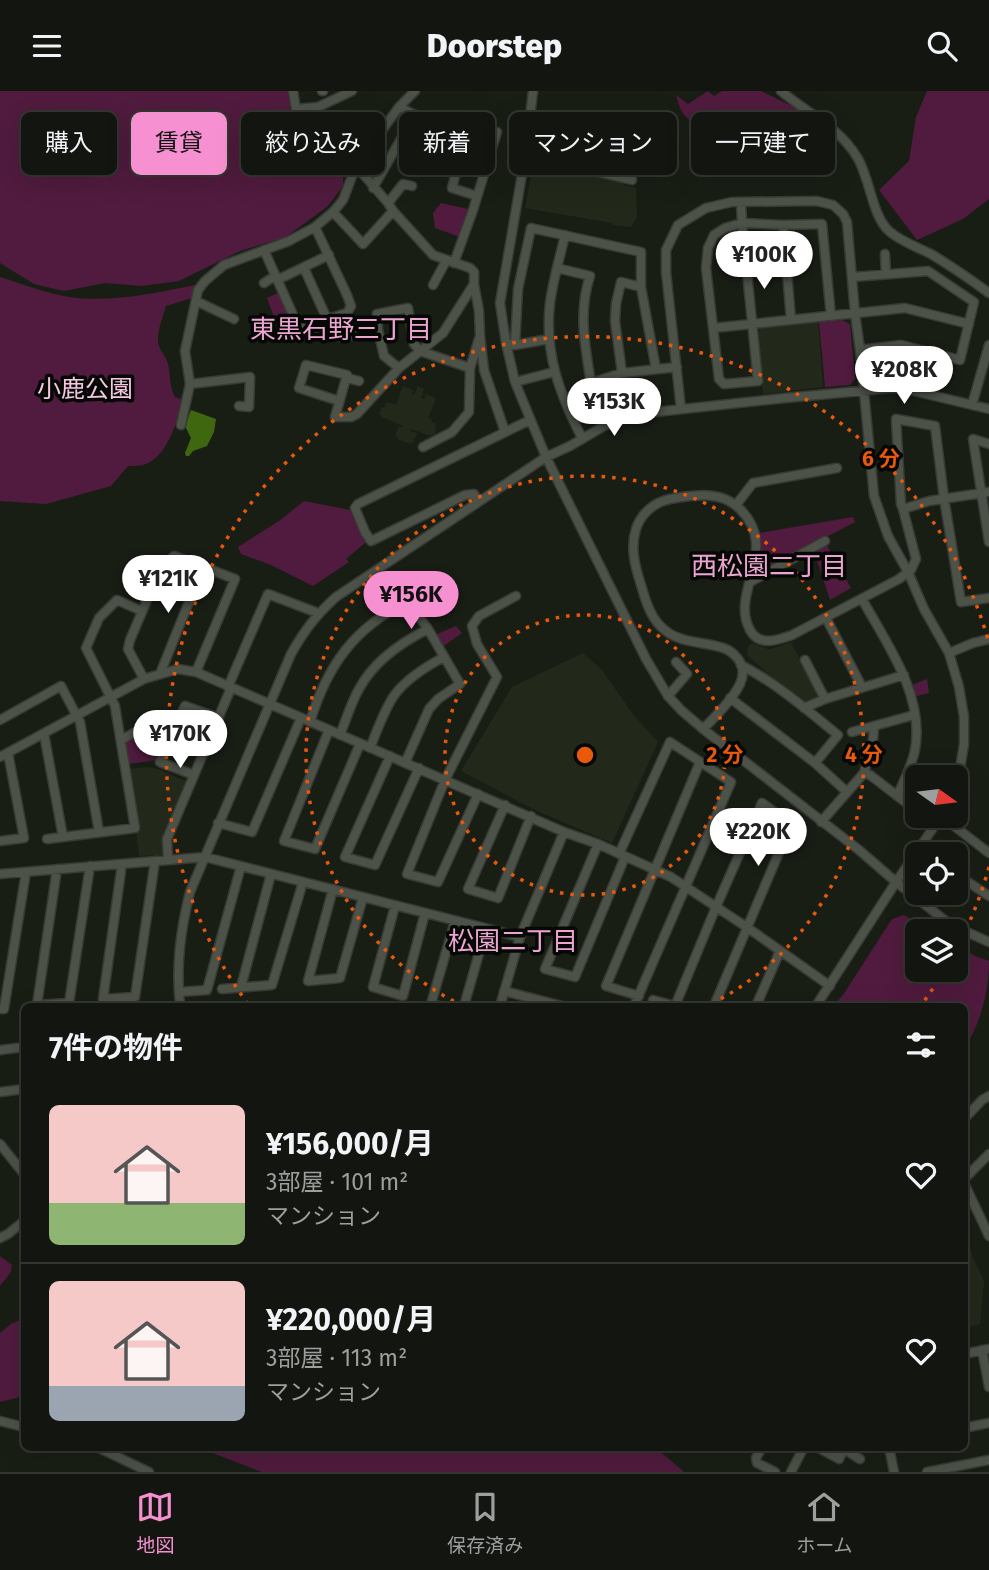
<!DOCTYPE html>
<html lang="ja">
<meta charset="utf-8">
<style>
:root{--surface:#131610;--page:#20231e;--text:#f1f3f6;--muted:#9d9f9f;--line:#323530;--accent:#f690d0}
body{margin:0;font-family:"Fira Sans","Noto Sans JP",sans-serif;background:var(--page);color:var(--text);height:100vh;display:flex;flex-direction:column;font-size:26px;white-space:nowrap}
*{box-sizing:border-box;margin:0}
p{font-size:23px;color:var(--muted)}
.icon{flex:none;width:38px;height:38px;fill:none;stroke:currentColor;stroke-width:2;stroke-linecap:round;stroke-linejoin:round}
.map{position:relative;flex:1;overflow:hidden}
.side{position:absolute;left:21px;top:912px;width:947px;height:448px;display:flex;flex-direction:column;background:var(--surface);border-radius:10px;box-shadow:0 7px 28px #0002,0 0 0 2px var(--line)}
.side>*{flex:none}
.hud{position:absolute;left:21px;top:21px;width:948px;height:63px;display:flex;gap:14px}
.needle{width:46px;rotate:104deg}
.fabs{position:absolute;left:905px;top:674px;display:grid;gap:14px}
.fabs a{display:grid;place-items:center;width:63px;height:63px;border-radius:10px;background:var(--surface);box-shadow:0 7px 28px #0002,0 0 0 2px var(--line);font-size:35px}
.price{position:absolute;translate:-50% -60px;padding:0 16px;border-radius:24px;background:#fff;color:#222;font-size:23px;line-height:46px;filter:drop-shadow(0 2px 4px #0008)}
.price::after{content:'';position:absolute;left:50%;top:42px;width:21px;height:16px;margin-left:-10px;background:inherit;clip-path:polygon(0 0,100% 0,50% 100%)}
.price.selected{background:var(--accent);color:#111}
ul{padding:0;list-style:none}
li{display:flex;align-items:center;gap:21px;height:175px;padding:0 28px}
li+li{border-top:2px solid var(--line)}
li span{display:grid;place-items:center;flex:none;width:196px;height:140px;border-radius:10px;color:#555}
li>.icon{margin-inline-start:auto}
span .icon{width:84px;height:84px;fill:#fffc;stroke-width:1}
li b{font-size:30px}
h2{display:flex;justify-content:space-between;align-items:center;height:84px;padding:0 28px;font-size:30px}
.chip{padding:0 24px;border-radius:10px;background:var(--surface);box-shadow:0 7px 28px #0002,0 0 0 2px var(--line);font-size:24px;line-height:63px}
.chip.selected{background:var(--accent);color:#111}
header{display:flex;justify-content:space-between;align-items:center;height:91px;padding:0 28px;background:var(--surface);font-size:32px;font-weight:800}
.menu{display:flex;justify-content:space-around;align-items:center;height:98px;border-top:2px solid var(--line);background:var(--surface);font-size:19px;color:var(--muted)}
.menu a{display:grid;justify-items:center;gap:4px}
.menu .selected{color:var(--accent)}
.map>svg:first-child{display:block}
</style>
<header><svg class="icon" aria-label="menu" viewBox="0 0 24 24"><path d="M4 6h16M4 12h16M4 18h16"/></svg>Doorstep<svg class="icon" aria-label="search" viewBox="0 0 24 24"><circle cx="10" cy="10" r="6"/><path d="M15 15l6 6"/></svg></header>
<div class="map">
<svg width="989" height="1381" viewBox="0 0 989 1381">
<rect width="100%" height="100%" fill="#191e15"/>
<path fill="#22291b" d="M533 75 558 82 560 76 622 91 624 94 636 97 637 126 631 136 613 134 612 132 525 117Z
M818 231 823 296 763 303 758 242 762 236Z
M403 295 413 299 412 303 414 304 418 295 424 298 421 307 424 308 426 303 436 307 428 327 432 329 431 331 436 333 435 344 432 343 431 345 411 338 410 340 417 342 413 352 411 351 410 353 397 348 398 346 395 345 399 335 403 337V335L382 326V325L379 323 382 316 384 317 387 311 396 314Z
M791 551 818 605 802 613 748 565 747 559 751 552 768 558 774 557Z
M583 562 602 579 632 622 658 651 612 752 537 720 461 680 512 596Z
M149 676 158 678 186 690 163 748 162 764 139 765 129 678Z
M964 1135 973 1167 984 1190 980 1233 964 1237Z"/>
<path fill="#501b3e" d="M0 0H288L291 21 301 37 328 70 343 77V95L328 115 286 146 240 160 179 190 142 195 105 192 64 200 34 193 0 172Z
M708 0 714 5 722 0H761L804 21 800 28 792 22H786C777 31 765 29 757 21L747 25V30L744 34 733 32C717 41 692 37 682 21 679 16 678 10 676 4L688 13Z
M927 0H989V108L963 128 917 149 879 99 909 70 916 26Z
M441 112 468 118 465 125 467 127 460 146 435 137 433 122Z
M0 186C22 193 45 202 69 206 109 212 159 202 199 193L192 207 166 215C163 226 158 237 158 248 157 258 166 264 168 273 171 285 169 296 175 306L184 309C177 330 168 364 146 373 141 375 134 375 128 375L111 395 46 413 0 410Z
M278 202 289 226 281 230 280 229H275L267 207Z
M842 229 850 233 855 288 850 294 825 296 819 231Z
M304 410 350 419 366 451 346 468 349 471 313 495 271 474 241 463 238 456 279 430Z
M853 426 855 431 756 483 761 461 759 442Z
M826 453 851 497 830 509 814 460Z
M456 535 462 542 442 556 435 544Z
M927 588 929 602 913 606 910 595Z
M171 626 174 627 157 669 127 673 124 653 125 649Z
M904 824 930 840H917V878H956V853L975 865 989 870C989 900 981 932 964 958V915H833L843 904 892 828Z
M0 1165 12 1174 11 1181 0 1195Z
M24 1227V1305L0 1311V1242L11 1233Z
M197 1356H655L684 1381H262Z"/>
<path fill="#3f670f" d="M191 319 216 328 214 341 207 355 193 360 189 365H186L185 362 191 347 185 335Z"/>
<g fill="none" stroke-linecap="round" stroke-linejoin="round">
<g stroke="#373a35" stroke-width="11">
<path id="minor" d="M293 0 296 18 299 26 312 43 330 65 341 68 356 75 388 112 393 120 433 164 470 177 474 181V193L479 220 480 245 484 279 505 341
M322 0H323
M533 0 526 60 500 212 506 252 515 291 546 366 646 568 668 605 681 619 703 638 859 759 896 791 816 915
M781 0C807 22 839 36 857 66 870 87 872 125 889 140 900 150 917 156 931 163 951 175 970 188 989 202
M399 16 413 23 429 29 427 35 452 43 457 29 497 41 473 119 454 172
M296 18 318 16 352 0
M525 64 632 89
M341 68 362 37
M406 72 424 77 437 39
M373 97 409 34 413 23
M477 105 452 97 459 70 485 76
M741 111 742 132 758 290 724 293 719 288 706 177 708 157 714 144 725 137 742 132 783 134 822 133 831 225
M388 112 403 93 412 95
M333 121 363 153 393 120
M783 134 791 229
M565 144C560 166 553 189 550 212 544 262 560 304 582 347
M264 159 298 235 323 243 342 246 378 239
M885 163 886 183
M304 177 327 228 347 222 351 215 347 204 315 136
M557 177 590 185C578 221 585 255 591 292
M853 186 928 180 974 211 960 269 901 254 860 259
M277 189 329 164
M264 192 275 185
M433 194 446 170
M196 210 234 228
M713 237 905 217 969 233
M506 252 515 254 518 198 531 137 641 161V196L656 278
M515 254 549 248
M399 277 384 265 378 239 377 223 408 217 414 253 420 260 470 277
M622 282 615 230 616 213 621 191 641 196
M347 287 359 290
M515 291 554 281
M190 293 250 286 249 316 239 315
M566 309 591 292 622 282 677 276
M339 310 299 297 306 274 347 284 335 326H351L357 323 399 277 443 242 474 193
M972 314 989 254
M681 318 666 181V159L678 134 706 117 732 111 817 110 833 114 843 123 847 131 855 222 860 259 874 405 888 445 908 481 924 518 949 562 959 596 964 626V653L959 684 956 694
M181 334 190 293 185 260 198 199 205 190 224 174 289 150 315 136 333 121 343 109 356 75 399 16 415 0
M989 353 973 348 989 451
M423 356 452 341 469 321 470 277 479 248
M478 411 474 403 465 404 371 450 365 441 355 417 358 413 530 329
M736 414 753 392 837 377
M903 418 901 413 896 328 935 335 944 407 961 511 989 507
M750 491 825 450
M862 508C887 553 925 605 915 659 912 674 904 690 897 705
M826 527 862 596
M949 562 973 552 989 548
M805 569 825 608
M741 574C776 592 807 619 838 644L815 672
M160 583 203 476
M144 588 128 558 130 549 158 483 174 465 235 488 196 581
M228 596 268 503 318 522
M668 605 687 583 676 571
M730 607 815 672 847 701
M804 617 825 608 904 584
M0 629 61 595 80 631 99 741
M310 631C327 575 355 535 408 511L428 538 460 593 438 608 429 618 405 672
M703 638C715 626 733 608 740 593 749 574 734 558 716 555 700 551 680 551 666 540 651 529 646 511 641 494 635 475 630 457 636 438 641 422 655 411 670 408 695 404 721 399 740 418 781 459 729 501 750 539 759 556 778 549 792 544L899 488 911 479 916 468 903 418 929 410 989 401
M329 639 284 750 315 758 360 653
M852 641 914 624
M44 643 63 746
M340 644C346 629 351 612 359 598 374 570 400 552 428 538
M121 649 157 629
M370 657C376 642 386 614 396 602 408 587 427 575 444 566
M390 665 345 766 375 774 419 677
M0 666 144 588 178 578 196 581 564 741 598 753 671 786 748 837 830 895
M864 682 873 649 874 635
M194 684 160 671 185 615 219 627
M478 703 438 791 407 783 445 689 497 586 477 553 472 535 479 525 516 505
M505 714 468 798 498 807 531 725
M922 724 935 735
M942 724 896 791 951 834 989 851
M943 724 949 731 989 762
M821 731 864 682 870 684 917 720
M218 732 252 741 301 627
M47 748 135 737 115 615 86 557 99 527 117 509 142 520
M0 750 24 747 8 662
M598 753 545 878 575 886 625 766
M619 763 670 651 731 691 634 915
M168 769 167 748 231 597
M122 773 103 908 135 906 155 770
M57 778 37 914 69 912 90 775
M0 783 205 766 520 846
M956 783 989 805
M333 798 308 890 340 887 363 806
M395 815 373 896 403 905 425 822
M241 896 271 783
M222 898 272 894 303 791
M504 900 562 915
M179 901 207 899 241 775
M639 905 606 895 700 671
M653 909 675 915
M180 915C176 875 180 841 190 801L291 563C304 540 316 524 336 506L546 366 570 355 604 335 637 323 785 307 893 297 910 299 989 318
M440 915 431 913 455 830
M464 915 486 838
M500 915 520 846 564 741
M677 915H675L716 816 762 712 791 733 714 915
M756 915 780 860
M0 918H4L26 781
M0 959 24 956
M0 1001 24 998
M964 1028 982 1009 989 1005
M0 1053 24 1083
M964 1088 989 1063
M964 1092 989 1145
M0 1147 8 1143 24 1130
M982 1259 989 1296
M964 1263 989 1258
M0 1330 24 1336
M964 1337 989 1332
M97 1356 149 1381
M762 1356 756 1367 757 1372 775 1381
M817 1356 839 1368 845 1356
M889 1356 894 1381
M844 1358 860 1368
M791 1381 804 1356
M927 1381 989 1369"/>
</g>
<use href="#minor" stroke="#4c5248" stroke-width="8"/>
</g>
<g fill="none" stroke="#e8590c" stroke-width="3.5" stroke-dasharray="3.5 7">
<circle cx="585" cy="664" r="140"/>
<path d="M463 915A279 279 0 1 1 707 915"/>
<path d="M989 776A419 419 0 0 1 957 857M944 880A419 419 0 0 1 922 913M248 913A419 419 0 1 1 989 552"/>
</g>
<g text-anchor="middle" stroke-width="7" stroke-linejoin="round" paint-order="stroke">
<g font-size="24" fill="#f5c8e2" stroke="#060805">
<text x="85" y="306">小鹿公園</text>
</g>
<g font-size="26" fill="#eca5d0" stroke="#060805">
<text x="341" y="247">東黒石野三丁目</text>
<text x="769" y="484">西松園二丁目</text>
<text x="513" y="859">松園二丁目</text>
</g>
</g>
<circle cx="585" cy="664" r="10" fill="#e8590c" stroke="#060805" stroke-width="3.5"/>
<g font-size="21" text-anchor="middle" font-weight="bold" fill="#e8590c" stroke="#060805" stroke-width="7" stroke-linejoin="round" paint-order="stroke">
<text x="881" y="375">6 分</text>
<text x="725" y="671">2 分</text>
<text x="864" y="671">4 分</text>
</g>
</svg>
<div class="fabs">
<a><svg class="needle" viewBox="-14 -14 28 28"><path d="M0-13l5 13h-10z" fill="#e53935"/><path d="M0 13l5-13h-10z" fill="#9d9f9f"/></svg></a>
<a><svg class="icon" aria-label="locate" viewBox="0 0 24 24"><circle cx="12" cy="12" r="6"/><path d="M12 2v4M12 18v4M2 12h4M18 12h4"/></svg></a>
<a><svg class="icon" aria-label="layers" viewBox="0 0 24 24"><path d="M12 4l9 5-9 5-9-5zM3 14l9 5 9-5"/></svg></a>
</div>
<b class="price" style="left:764px;top:200px">¥100K</b>
<b class="price" style="left:904px;top:315px">¥208K</b>
<b class="price" style="left:614px;top:347px">¥153K</b>
<b class="price" style="left:168px;top:524px">¥121K</b>
<b class="price selected" style="left:411px;top:540px">¥156K</b>
<b class="price" style="left:180px;top:679px">¥170K</b>
<b class="price" style="left:758px;top:777px">¥220K</b>
<div class="hud">
<a class="chip">購入</a>
<a class="chip selected">賃貸</a>
<a class="chip">絞り込み</a>
<a class="chip">新着</a>
<a class="chip">マンション</a>
<a class="chip">一戸建て</a>
</div>
<section class="side">
<h2>7件の物件<svg class="icon" aria-label="filters" viewBox="0 0 24 24"><path d="M4 7h16M4 17h16"/><circle cx="9" cy="7" r="2"/><circle cx="15" cy="17" r="2"/></svg></h2>
<ul>
<li><span style="background:linear-gradient(#f6c9c9 70%,#8fb573 0)"><svg class="icon" aria-label="home" viewBox="0 0 24 24"><path d="M3 11l9-7 9 7M6 9v11h12V9"/></svg></span><div><b>¥156,000/月</b><p>3部屋 · 101 m²</p><p>マンション</p></div><svg class="icon" aria-label="heart" viewBox="0 0 24 24"><path d="M12 20l-8-8c-3-5 5-10 8-4 3-6 11-1 8 4z"/></svg></li>
<li><span style="background:linear-gradient(#f6c9c9 75%,#9aa5b1 0)"><svg class="icon" aria-label="home" viewBox="0 0 24 24"><path d="M3 11l9-7 9 7M6 9v11h12V9"/></svg></span><div><b>¥220,000/月</b><p>3部屋 · 113 m²</p><p>マンション</p></div><svg class="icon" aria-label="heart" viewBox="0 0 24 24"><path d="M12 20l-8-8c-3-5 5-10 8-4 3-6 11-1 8 4z"/></svg></li>
</ul>
</section>
</div>
<nav class="menu">
<a class="selected"><svg class="icon" aria-label="map" viewBox="0 0 24 24"><path d="M3 6l6-2 6 2 6-2v14l-6 2-6-2-6 2zM9 4v14M15 6v14"/></svg>地図</a>
<a><svg class="icon" aria-label="saved" viewBox="0 0 24 24"><path d="M7 4h10v16l-5-4-5 4z"/></svg>保存済み</a>
<a><svg class="icon" aria-label="home" viewBox="0 0 24 24"><path d="M3 11l9-7 9 7M6 9v11h12V9"/></svg>ホーム</a>
</nav>
